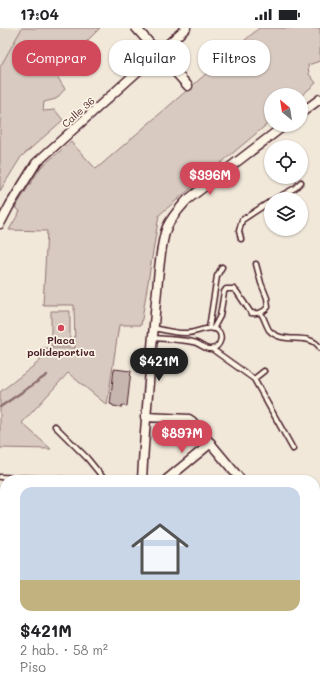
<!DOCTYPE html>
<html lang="es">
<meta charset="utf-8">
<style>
:root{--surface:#fff;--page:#f6f6f6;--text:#202124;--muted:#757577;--accent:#d1495b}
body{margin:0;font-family:Mali,sans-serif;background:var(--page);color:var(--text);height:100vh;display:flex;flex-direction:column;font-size:15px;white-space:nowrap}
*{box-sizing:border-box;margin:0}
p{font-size:13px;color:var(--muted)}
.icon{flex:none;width:22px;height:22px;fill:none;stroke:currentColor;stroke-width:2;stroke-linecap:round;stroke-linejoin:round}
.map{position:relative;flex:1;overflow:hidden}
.drawer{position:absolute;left:0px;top:447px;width:320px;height:220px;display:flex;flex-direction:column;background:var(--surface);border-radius:16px 16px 0 0;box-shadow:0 1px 3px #0004}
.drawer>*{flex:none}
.guide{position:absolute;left:12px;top:12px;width:296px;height:36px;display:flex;gap:8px}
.needle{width:26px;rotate:330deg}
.buttons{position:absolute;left:264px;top:60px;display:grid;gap:8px}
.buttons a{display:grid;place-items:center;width:44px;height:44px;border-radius:50%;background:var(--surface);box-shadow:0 1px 3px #0004;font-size:20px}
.price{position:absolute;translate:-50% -34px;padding:0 9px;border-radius:14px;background:var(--accent);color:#fff;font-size:13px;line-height:26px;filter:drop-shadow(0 1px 2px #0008)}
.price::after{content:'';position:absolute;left:50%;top:24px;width:12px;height:9px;margin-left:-6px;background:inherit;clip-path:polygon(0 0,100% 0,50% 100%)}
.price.active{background:#222;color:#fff}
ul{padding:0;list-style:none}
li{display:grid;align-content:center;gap:8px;height:212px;padding:0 20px}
li span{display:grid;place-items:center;height:124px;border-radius:12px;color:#555}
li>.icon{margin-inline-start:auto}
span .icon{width:72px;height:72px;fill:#fffc;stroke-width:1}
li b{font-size:17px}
.pill{padding:0 14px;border-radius:16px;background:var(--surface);box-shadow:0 1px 3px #0004;font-size:14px;line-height:36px}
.pill.active{background:var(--accent);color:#fff}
.status{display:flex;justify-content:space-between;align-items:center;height:28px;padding:0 20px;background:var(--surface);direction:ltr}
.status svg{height:11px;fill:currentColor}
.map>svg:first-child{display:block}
</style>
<div class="status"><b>17:04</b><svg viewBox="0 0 49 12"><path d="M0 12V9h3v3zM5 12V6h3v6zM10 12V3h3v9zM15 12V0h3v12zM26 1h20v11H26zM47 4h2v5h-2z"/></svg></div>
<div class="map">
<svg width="320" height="667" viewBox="0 0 320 667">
<rect width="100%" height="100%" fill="#f1e8da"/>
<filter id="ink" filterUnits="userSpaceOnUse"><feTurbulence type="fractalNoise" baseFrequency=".025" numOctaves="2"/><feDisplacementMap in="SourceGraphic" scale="8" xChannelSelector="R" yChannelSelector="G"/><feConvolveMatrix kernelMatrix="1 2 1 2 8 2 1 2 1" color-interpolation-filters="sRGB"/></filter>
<g filter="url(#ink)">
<path fill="#e4d9cd" d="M0 0H22L0 38Z"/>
<path fill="#d8cac0" stroke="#917476" d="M22 0H100L55 45 65 61 56 71 44 74 43 83 55 82 63 92 21 129 0 163V39Z
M259 0H320V33L308 37 309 46 316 55 301 68 271 67V93L159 187 141 297H119L107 377 68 345 22 395 51 421 0 420V364L40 333 41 320H75L74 277H43L47 203 9 202 20 183 15 180 41 139 71 114 96 141Z
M51 283H70V318H51Z
M320 533V667H317L312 662H315V537Z"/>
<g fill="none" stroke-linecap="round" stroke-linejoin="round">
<path stroke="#8b6d6f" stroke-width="2.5" d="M0 379 47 347"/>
</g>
<path fill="#c7b6af" stroke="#4a1f2b" d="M114 341 131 343 127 378 123 377 122 379 113 378V377L110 376Z"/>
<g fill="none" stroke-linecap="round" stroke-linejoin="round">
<g stroke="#4a1f2b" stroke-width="7">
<path id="lane" d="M275 171 295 160 301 154
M241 211 239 203 242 192 271 173
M261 285C264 290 266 297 269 302 283 318 310 303 320 320
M209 300 217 248 222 239
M213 301 220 288 224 264 226 261H234L237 264 251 285C258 286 263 285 268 279L267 270 261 255 256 236
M153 310C166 311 180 311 193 314 199 315 205 321 210 321 221 321 225 305 215 301 207 298 196 305 187 305 177 306 164 302 154 300
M212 321 254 351 293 421
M254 351 264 343
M55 398 87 430 105 452
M0 449 84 452
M283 667 288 662"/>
</g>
<g stroke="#4a1f2b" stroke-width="11">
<path id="street" d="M136 0 188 58
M301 85 320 71
M0 196 10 177 36 135 186 0
M145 389 189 391 192 393 241 452
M142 452C145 392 151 333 156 273 158 254 160 215 167 199 172 188 180 180 187 172L285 97
M166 452 211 415
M132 667V662"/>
</g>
<use href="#lane" stroke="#fcf5e5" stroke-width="4"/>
<use href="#street" stroke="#fcf5e5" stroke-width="8"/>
</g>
</g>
<circle fill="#d1495b" stroke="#fcf5e5" stroke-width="1.5" cx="61" cy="300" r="4"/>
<g text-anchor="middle" stroke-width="3.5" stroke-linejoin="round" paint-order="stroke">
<g font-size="10" fill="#4a1f2b" stroke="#fcf5e5">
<text transform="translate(78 84) rotate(-42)" y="4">Calle 36</text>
</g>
<g font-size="10" font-weight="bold" fill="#4a1f2b" stroke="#fcf5e5">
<text x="61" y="316">Placa<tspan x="61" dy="12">polideportiva</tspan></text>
</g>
</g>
</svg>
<div class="buttons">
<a><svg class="needle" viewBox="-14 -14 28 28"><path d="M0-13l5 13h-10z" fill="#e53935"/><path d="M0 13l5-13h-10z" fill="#757577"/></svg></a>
<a><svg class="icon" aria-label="locate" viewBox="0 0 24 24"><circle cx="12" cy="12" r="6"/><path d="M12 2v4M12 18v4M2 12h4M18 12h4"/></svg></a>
<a><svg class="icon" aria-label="layers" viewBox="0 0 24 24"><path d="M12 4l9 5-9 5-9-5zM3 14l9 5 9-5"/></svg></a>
</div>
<b class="price" style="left:210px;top:168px">$396M</b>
<b class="price active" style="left:159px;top:354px">$421M</b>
<b class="price" style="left:182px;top:426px">$897M</b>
<div class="guide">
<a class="pill active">Comprar</a>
<a class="pill">Alquilar</a>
<a class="pill">Filtros</a>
</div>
<section class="drawer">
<ul>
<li><span style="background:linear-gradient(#c9d6e8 75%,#c2b280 0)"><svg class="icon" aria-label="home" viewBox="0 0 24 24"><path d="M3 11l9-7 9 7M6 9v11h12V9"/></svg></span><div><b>$421M</b><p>2 hab. · 58 m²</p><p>Piso</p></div></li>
</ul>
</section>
</div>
